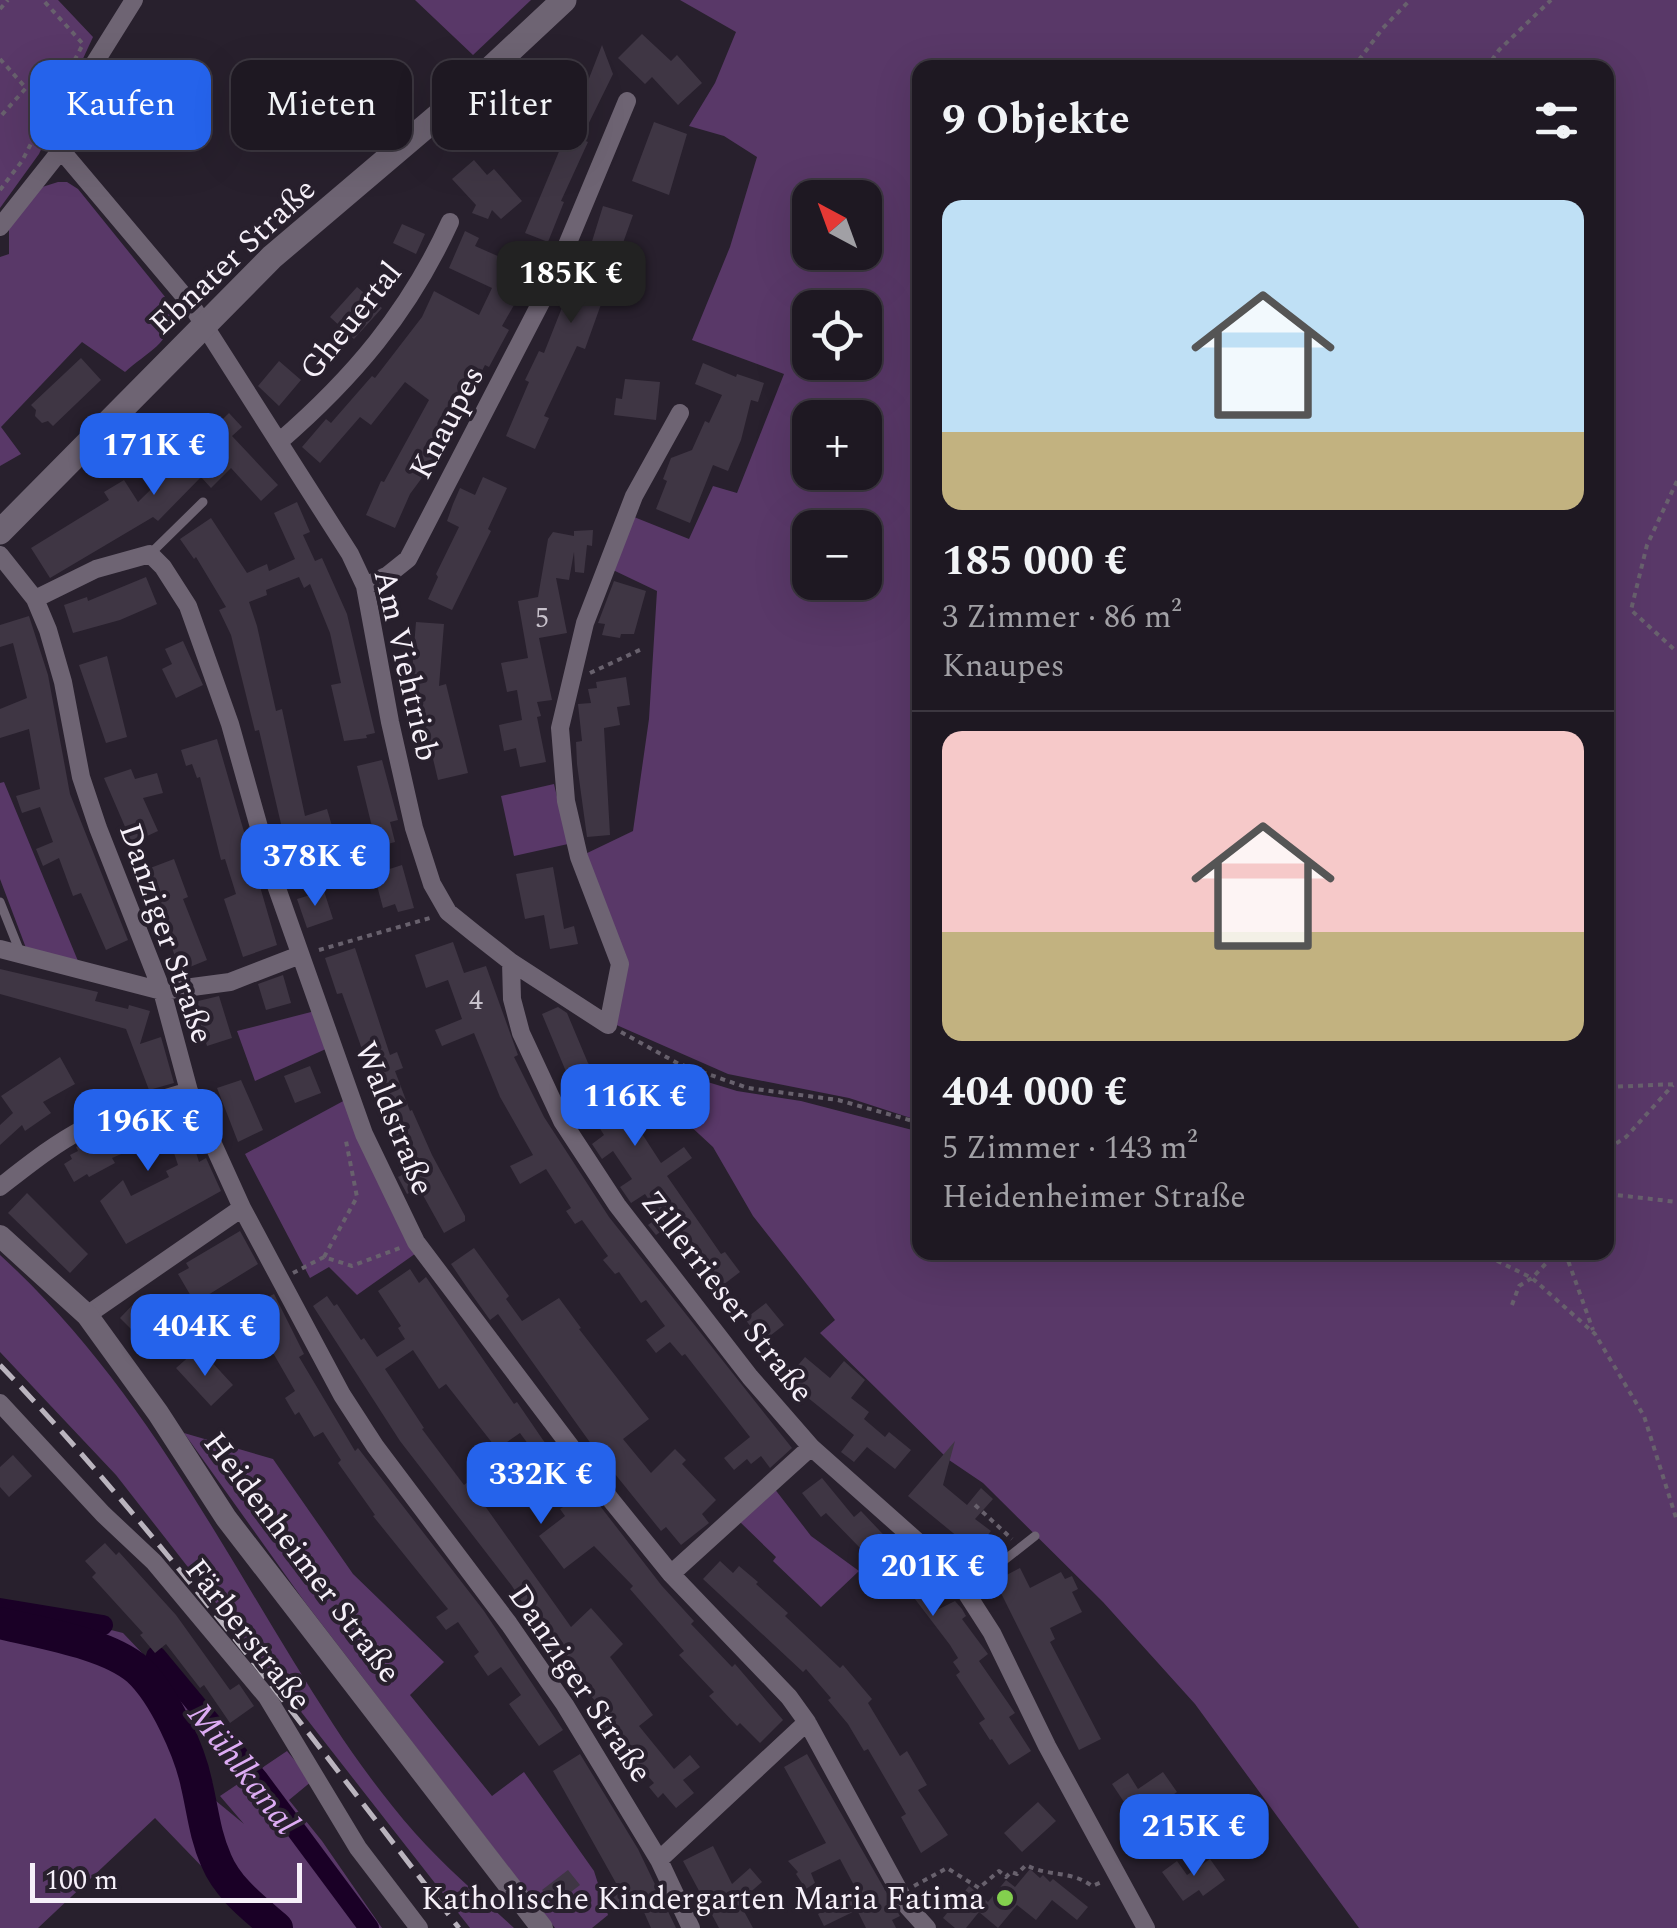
<!DOCTYPE html>
<html lang="de">
<meta charset="utf-8">
<style>
:root{--surface:#1e1822;--page:#2b252f;--text:#f1f3f6;--muted:#a1a0a5;--line:#3c3740;--accent:#2563eb}
body{margin:0;font-family:Spectral,serif;background:var(--page);color:var(--text);height:100vh;display:flex;flex-direction:column;font-size:38px;white-space:nowrap}
*{box-sizing:border-box;margin:0}
p{font-size:32px;color:var(--muted)}
.icon{flex:none;width:55px;height:55px;fill:none;stroke:currentColor;stroke-width:2;stroke-linecap:round;stroke-linejoin:round}
.map{position:relative;flex:1;overflow:hidden}
.details{position:absolute;left:912px;top:60px;width:702px;height:1200px;display:flex;flex-direction:column;background:var(--surface);border-radius:20px;box-shadow:0 10px 40px #0002,0 0 0 2px var(--line)}
.details>*{flex:none}
.hud{position:absolute;left:30px;top:60px;width:732px;height:90px;display:flex;gap:20px}
.needle{width:65px;rotate:319deg}
.fabs{position:absolute;left:792px;top:180px;display:grid;gap:20px}
.fabs a{display:grid;place-items:center;width:90px;height:90px;border-radius:20px;background:var(--surface);box-shadow:0 10px 40px #0002,0 0 0 2px var(--line);font-size:50px}
.scale{position:absolute;left:30px;bottom:25px;width:272px;box-sizing:border-box;padding-left:10px;border:5px solid #f6f0f9;border-top:0;font-size:28px;line-height:35px;white-space:nowrap;color:#f6f0f9;-webkit-text-stroke:8px #28202d;paint-order:stroke}
.price{position:absolute;translate:-50% -85px;padding:0 22px;border-radius:20px;background:var(--accent);color:#fff;font-size:32px;line-height:65px;filter:drop-shadow(0 2px 5px #0008)}
.price::after{content:'';position:absolute;left:50%;top:60px;width:30px;height:22px;margin-left:-15px;background:inherit;clip-path:polygon(0 0,100% 0,50% 100%)}
.price.selected{background:#222;color:#fff}
ul{padding:0;list-style:none}
li{display:grid;align-content:center;gap:20px;height:530px;padding:0 30px}
li+li{border-top:2px solid var(--line)}
li span{display:grid;place-items:center;height:310px;border-radius:20px;color:#555}
li>.icon{margin-inline-start:auto}
span .icon{width:180px;height:180px;fill:#fffc;stroke-width:1}
li b{font-size:42px}
h2{display:flex;justify-content:space-between;align-items:center;height:120px;padding:0 30px;font-size:42px}
.chip{padding:0 35px;border-radius:20px;background:var(--surface);box-shadow:0 10px 40px #0002,0 0 0 2px var(--line);font-size:35px;line-height:90px}
.chip.selected{background:var(--accent);color:#fff}
.map>svg:first-child{display:block}
</style>
<div class="map">
<svg width="1677" height="1928" viewBox="0 0 1677 1928">
<rect width="100%" height="100%" fill="#28202d"/>
<path fill="#593868" fill-rule="evenodd" d="M0 0H58L93 37 39 154 0 208Z
M415 0H531L473 55Z
M680 0H1677V1928H1359L1195 1704 1103 1602 983 1483 949 1460 820 1333 835 1320 753 1216 713 1147 672 1109 652 1065 737 1091 801 1101 920 1132V1252H1608V68H920V1121L849 1098 728 1074 612 1023 623 964 581 856 633 831 649 719 657 591 613 570 634 517 689 539 713 486 737 493 784 374 692 340 730 247 757 157 724 136 689 126 715 83 736 32ZM810 198H865V252H810ZM810 308H865V362H810ZM810 418H865V472H810ZM810 528H865V582H810Z
M58 182H67L78 189 170 303C179 339 150 350 125 372L82 342 1 427 21 454 0 466V257L9 254V223L39 188Z
M4 782 78 961 26 948 0 879V783Z
M554 784 568 844 514 856 501 796Z
M315 1011 328 1048 255 1081 237 1031Z
M347 1099 419 1251 357 1295 329 1267 310 1278 245 1154Z
M0 1255C148 1390 226 1560 333 1724 357 1761 386 1800 415 1833 445 1867 481 1897 514 1928H470L116 1475 0 1352Z
M184 1433 273 1459 353 1574 444 1662 410 1695 492 1796 524 1772 594 1871 608 1915 592 1928H555L304 1601Z
M774 1488 811 1536 859 1571 821 1607 773 1561 776 1557 739 1521Z
M0 1602 123 1633 185 1698 210 1796 244 1824 220 1796 287 1751 312 1781 289 1800 322 1841 382 1928H261L155 1818 38 1928H0Z"/>
<g fill="none" stroke-linecap="round" stroke-linejoin="round">
<path stroke="#1a0026" stroke-width="20" d="M0 1608 103 1625
M156 1656 259 1780 369 1928"/>
<path stroke="#1a0026" stroke-width="32" d="M0 1623C40 1633 107 1643 138 1670 164 1694 190 1751 197 1786 203 1812 205 1835 216 1860 228 1889 254 1908 277 1928"/>
</g>
<path fill="#3f3644" d="M642 34 671 61 677 55 702 83 678 105 652 77 645 84 618 58Z
M602 45 613 74 581 139 588 142 561 201 564 202 548 242 525 233 573 118 560 113 576 75 588 81Z
M654 122 687 134 669 195 632 181Z
M474 160 487 175 494 169 522 201 501 219 492 210 488 219 472 213 476 205 452 179Z
M603 206 633 215 585 349 577 346 544 416 549 418 535 449 506 436 529 382 525 380 539 351 544 353 580 262 585 264Z
M402 224 425 234 416 254 393 243Z
M465 231 479 238 475 246 509 261 513 255 536 267 502 326 509 330 489 367 485 365 427 477 424 475 410 494 395 528 366 515 381 481 384 482 429 400 405 382 371 425 360 417 320 463 302 447 326 419 331 423 372 376 375 378 422 317 434 291 479 315 492 288 449 268Z
M357 287 382 308 354 339 330 317Z
M81 358 101 380 53 426 48 421 42 423 35 416 36 410 31 405Z
M279 361 301 380 279 406 258 386Z
M703 363 736 377 737 374 764 383 758 402 751 400 741 440 728 471 713 465 690 523 656 509 667 481 663 479 671 458 692 450 705 421 709 423 722 395 695 384Z
M625 379 660 382 656 420 614 415 616 398 622 399Z
M229 413 242 427 232 436 278 485 261 501 231 468 211 488 201 477 158 521 153 517 50 578 31 548 109 500 104 492 124 480 138 502Z
M483 477 507 488 488 529 491 531 452 610 428 599 438 577 436 574 459 527 447 521 453 504 460 488 475 495Z
M297 502 310 532 303 535 315 561 322 558 347 614 375 733 366 735 367 738 344 741 331 685 341 683 330 633 310 584 304 588 299 577 266 590 267 595 249 602 257 626 276 711 282 709 305 816 327 809 332 826 315 830 321 852 311 855 314 865 298 870 294 857 289 858 259 730 255 731 231 635 219 610 226 607 196 557 194 559 180 539 211 518 247 573 267 564 269 571 295 559 274 513Z
M593 530 592 546 587 545 584 573 575 572 574 552 569 580 556 578 567 633 539 638 552 700 537 702 541 716 537 717 546 762 520 767 516 748 504 751 499 725 522 720 517 690 507 692 501 663 528 658 518 601 538 597 548 539 553 532 574 536V531Z
M146 577 157 604 120 620 73 633 64 605 87 597 88 601Z
M614 581 646 591 634 634H621L620 638 602 635 605 624 598 623Z
M29 616 48 675 70 794 128 940 106 950 81 893 73 896 59 858 43 866 36 849 53 842 40 807 22 813 16 796 40 789 29 729 0 738V709L27 698 13 643 0 647V625Z
M416 622 444 624 439 686 446 684 468 773 438 780 415 682 411 683Z
M183 641 203 685 176 698 162 669 172 664 165 649Z
M107 656 127 737 106 743 79 665Z
M626 677 630 705 617 707 620 725 604 728 610 835 587 837 577 764 576 742 582 741 578 704 591 703 588 689 597 688 596 682Z
M217 739 277 945 243 957 224 899 236 894 225 859 221 860 200 777 197 778 192 764 186 766 181 750Z
M382 760 398 820 390 822 395 842 377 847 357 766Z
M131 769 135 779 157 773 163 793 143 798 158 831 132 843 104 778Z
M174 859 188 897 183 899 207 960 180 971 145 870Z
M402 865 414 908 398 912 395 904 383 908 374 874Z
M553 867 564 929 574 926 578 944 550 949 544 915 525 919 516 874Z
M324 891 333 919 307 928 297 899Z
M453 942 464 973 486 966 518 1055 514 1057 544 1117 609 1217 792 1448 770 1468 761 1456 751 1464 747 1459 734 1470 724 1458 750 1437 685 1354 682 1356 670 1342 656 1353 646 1340 665 1326 646 1300 641 1303 619 1272 615 1274 603 1260 608 1256 582 1220 575 1224 566 1211 571 1208 546 1169 520 1184 510 1166 533 1155 500 1097 474 1033 442 1046 435 1030 462 1019 448 980 426 988 415 955Z
M355 948 390 1055 397 1052 403 1068 395 1071 410 1111 412 1110 432 1155 465 1216V1221L444 1233 419 1188 407 1194 398 1177 412 1170 384 1111 342 993 337 994 325 958Z
M0 969 98 992 95 1001 128 1009 129 1005 150 1011 140 1044 161 1037 174 1083 149 1090 126 1029 0 994Z
M283 975 291 1003 266 1010 258 984Z
M219 996 232 1038 207 1046 194 1002Z
M558 1007 567 1013 588 1063 595 1071 603 1066 618 1095 651 1080 657 1093 626 1109 661 1163 684 1147 692 1158 667 1176 721 1254 725 1252 740 1272 719 1288 669 1226 656 1235 648 1225 660 1216 645 1194 631 1203 620 1187 632 1179 613 1151 602 1159 592 1144 604 1135 581 1099 578 1101 565 1075 567 1074 542 1014Z
M60 1057 75 1084 43 1102 51 1113 25 1131 22 1125 0 1145V1125L13 1113 1 1096Z
M310 1066 321 1093 295 1103 284 1076Z
M241 1080 263 1130 238 1142 217 1088Z
M182 1106 192 1129 189 1130 199 1162 206 1158 221 1191 126 1244 100 1201 123 1180 131 1196 169 1177 166 1171 178 1165 169 1138 163 1136 112 1158 115 1163 89 1177 87 1174 74 1182 64 1164 72 1159 70 1155 78 1151 76 1147 91 1139Z
M27 1193 88 1254 70 1273 8 1213Z
M240 1231 258 1264 195 1303 178 1274 189 1268 186 1263Z
M474 1248 509 1296 506 1299 522 1321 559 1298 581 1328 579 1329 649 1419 623 1439 651 1473 675 1449 686 1460 682 1464 716 1500 702 1514 709 1523 681 1545 666 1527 661 1531 594 1448 498 1314 490 1320 470 1292 451 1264Z
M410 1269 419 1283 426 1277 514 1404 517 1402 543 1440 577 1482 580 1480 662 1586 694 1621 691 1624 732 1667 735 1664 783 1720 760 1743 740 1723 737 1726 709 1696 714 1692 679 1655 684 1651 630 1589 633 1586 594 1546 564 1569 539 1536 565 1516 560 1509 563 1507 539 1477 530 1484 521 1472 539 1459 520 1433 497 1449 446 1384 439 1389 413 1350 385 1369 424 1428 422 1429 464 1485 477 1475 495 1498 485 1506 571 1627 591 1608 623 1644 610 1657 653 1715 639 1726 674 1769 690 1755 700 1767 683 1780 694 1793 676 1808 663 1793 658 1798 649 1787 654 1783 594 1715 602 1709 591 1696 594 1693 551 1649 512 1586 400 1441 313 1306 327 1296 334 1306 337 1304 361 1340 364 1338 377 1357 405 1339 398 1328 401 1326 378 1291Z
M274 1294 304 1354 299 1357 355 1451 358 1448 484 1611 563 1730 539 1746 509 1704 521 1695 501 1667 488 1676 474 1656 479 1652 458 1622 446 1630 436 1617 448 1609 373 1516 375 1515 338 1463 341 1460 323 1432 314 1437 299 1412 295 1415 285 1398 295 1391 265 1339 258 1342 243 1309Z
M142 1295 162 1314 139 1337 120 1318Z
M766 1303 784 1325 762 1342 745 1319Z
M192 1354 201 1364 208 1358 233 1385 211 1406 176 1368Z
M805 1357 830 1378 844 1361 865 1380 851 1398 869 1412 864 1419 885 1437 889 1432 911 1450 895 1469 867 1447 854 1462 841 1452 854 1435 807 1397 810 1395 788 1377Z
M955 1441 943 1485 967 1505 981 1488 993 1499 975 1519 991 1531 975 1551 908 1496Z
M13 1455 32 1476 9 1497 0 1487V1467Z
M822 1478 854 1517 861 1511 898 1550 902 1546 937 1589 942 1585 950 1593 935 1611 955 1601 962 1609 966 1616 962 1619 988 1654 979 1661 1015 1713 1009 1717 1031 1751 1009 1765 992 1739 990 1740 979 1723 985 1719 956 1675 960 1672 953 1662 958 1658 950 1645 902 1582 865 1545 861 1549 826 1513 821 1517 802 1493Z
M105 1543 116 1555 119 1552 176 1615 230 1690 239 1684 254 1706 230 1723 204 1685 200 1688 166 1644 155 1653 140 1635 143 1633 92 1577 96 1573 85 1561Z
M720 1561 733 1573 739 1566 758 1582 756 1584 788 1613 785 1616 840 1668 843 1665 872 1699 868 1703 900 1756 907 1751 927 1785 918 1790 948 1835 921 1853 901 1817 906 1814 868 1749 864 1751 848 1724 828 1700 831 1698 806 1669 803 1672 703 1579Z
M1020 1568 1030 1588 1061 1572 1065 1579 1072 1576 1078 1589 1072 1592 1082 1612 1050 1628 1055 1639 1050 1642 1101 1739 1079 1750 995 1581Z
M580 1754 638 1849 676 1928H651L639 1901 619 1913 611 1899 621 1892 553 1771Z
M807 1754 900 1916 892 1920 896 1928H866L857 1910 824 1926 818 1914 857 1891 840 1859 811 1873 815 1883 806 1889 796 1874 798 1872 788 1861 826 1843 784 1767Z
M1163 1772 1177 1792 1150 1811 1146 1805 1132 1814 1112 1784 1128 1773 1138 1789Z
M1038 1802 1056 1821 1022 1852 1004 1833Z
M713 1846 732 1884 750 1868 762 1882 739 1902 753 1928H719L683 1861Z
M1210 1859 1225 1880 1203 1896 1199 1890 1183 1901 1162 1872 1177 1861 1187 1875Z
M1030 1869 1040 1878 1043 1875 1050 1882 1053 1879 1088 1907 1077 1920 1052 1900 1036 1920 1017 1905 998 1928 979 1912 966 1928H955L943 1918 969 1886 988 1902 1006 1880 1015 1887Z
M568 1870 580 1885 554 1905 542 1890Z"/>
<g fill="none" stroke-linecap="round" stroke-linejoin="round">
<path stroke="#68616d" stroke-width="4" stroke-dasharray="5 5" stroke-linecap="butt" d="M0 9 8 0
M0 59 26 88 0 117
M1353 68 1383 28 1410 0
M1486 68 1499 50 1551 0
M0 190 22 161 83 44 43 0
M1677 481 1647 545 1631 610 1677 652
M590 673 644 648
M319 950 430 918
M621 1032 679 1064 748 1088 838 1100 920 1123
M1608 1087 1677 1084
M1608 1149 1626 1137 1673 1085
M1608 1194 1677 1202
M1479 1252 1532 1278 1595 1334 1644 1416 1677 1521
M1565 1252 1593 1330
M324 1257 357 1197 346 1141
M293 1273 324 1257 352 1266 400 1248
M1512 1305 1519 1286 1532 1278 1557 1252
M975 1505 1012 1539
M914 1886 947 1868 979 1888 999 1871 1006 1877 1011 1872 1017 1874 1026 1865C1049 1877 1070 1870 1092 1886L1102 1882"/>
<path stroke="#6e6473" stroke-width="9" d="M150 554 203 502
M0 902 20 952
M965 1591 1035 1536"/>
<path stroke="#6e6473" stroke-width="18" d="M61 150 190 303 350 554 365 586 390 722 414 828 432 884 448 912 474 933 511 962 608 1025 620 964 579 857 566 801 560 728 585 623 634 496 680 413
M0 227 61 150 94 64 134 0
M279 442C353 378 409 312 450 222
M0 555 35 599 48 630 63 682 81 777 98 828 162 991 189 1091 242 1208 342 1395 375 1446 509 1624 565 1705 659 1860 691 1928
M365 586 388 575 408 559 552 281 627 101
M35 599 96 569 150 554 163 567 188 606 230 724 273 877 364 1134 416 1242 611 1500 671 1574 789 1697 807 1722 908 1907 927 1928
M0 949 162 991 230 982 300 955
M511 962 512 999 521 1033 562 1121 617 1205 750 1377 811 1447 928 1551 965 1591 992 1633 1047 1746 1146 1928
M0 1187C27 1166 54 1144 85 1128 118 1111 154 1102 189 1091
M87 1315 242 1208
M0 1403 103 1514 154 1562 267 1697 358 1848 419 1928
M671 1574 811 1447
M659 1860 807 1722"/>
<path stroke="#6e6473" stroke-width="22" d="M0 1236 87 1315 158 1413 226 1518 542 1928"/>
<path stroke="#6e6473" stroke-width="25" d="M0 532 272 257 458 99 564 0"/>
<path stroke="#bab4be" stroke-width="5" stroke-dasharray="20 10" stroke-linecap="butt" d="M0 1365C167 1540 310 1737 459 1928"/>
</g>
<circle fill="#83d04e" stroke="#28202d" stroke-width="4" cx="1005" cy="1898" r="10"/>
<g text-anchor="middle" stroke-width="8" stroke-linejoin="round" paint-order="stroke">
<g font-size="28" fill="#c8c2cc">
<text x="542" y="627">5</text>
<text x="476" y="1009">4</text>
</g>
<g font-size="32" fill="#f6f0f9" stroke="#28202d">
<text transform="translate(232 256) rotate(-43)" y="11">Ebnater Straße</text>
<text transform="translate(350 320) rotate(-51)" y="11">Gheuertal</text>
<text transform="translate(446 422) rotate(-62)" y="11">Knaupes</text>
<text transform="translate(407 665) rotate(77)" y="11">Am Viehtrieb</text>
<text transform="translate(167 933) rotate(71)" y="11">Danziger Straße</text>
<text transform="translate(395 1118) rotate(68)" y="11">Waldstraße</text>
<text transform="translate(728 1296) rotate(52)" y="11">Zillerrieser Straße</text>
<text transform="translate(303 1557) rotate(53)" y="11">Heidenheimer Straße</text>
<text transform="translate(249 1634) rotate(52)" y="11">Färberstraße</text>
<text transform="translate(581 1683) rotate(56)" y="11">Danziger Straße</text>
</g>
<g font-size="32" fill="#f6f0f9" stroke="#28202d" text-anchor="end">
<text x="985" y="1909">Katholische Kindergarten Maria Fatima</text>
</g>
<g font-size="35" font-style="italic" fill="#ddacf4" stroke="#28202d">
<text transform="translate(244 1768) rotate(52)" y="12">Mühlkanal</text>
</g>
</g>
</svg>
<div class="fabs">
<a><svg class="needle" viewBox="-14 -14 28 28"><path d="M0-13l5 13h-10z" fill="#e53935"/><path d="M0 13l5-13h-10z" fill="#a1a0a5"/></svg></a>
<a><svg class="icon" aria-label="locate" viewBox="0 0 24 24"><circle cx="12" cy="12" r="6"/><path d="M12 2v4M12 18v4M2 12h4M18 12h4"/></svg></a>
<a>+</a>
<a>−</a>
</div>
<div class="scale">100 m</div>
<b class="price selected" style="left:571px;top:326px">185K €</b>
<b class="price" style="left:154px;top:498px">171K €</b>
<b class="price" style="left:315px;top:909px">378K €</b>
<b class="price" style="left:635px;top:1149px">116K €</b>
<b class="price" style="left:148px;top:1174px">196K €</b>
<b class="price" style="left:205px;top:1379px">404K €</b>
<b class="price" style="left:541px;top:1527px">332K €</b>
<b class="price" style="left:933px;top:1619px">201K €</b>
<b class="price" style="left:1194px;top:1879px">215K €</b>
<div class="hud">
<a class="chip selected">Kaufen</a>
<a class="chip">Mieten</a>
<a class="chip">Filter</a>
</div>
<section class="details">
<h2>9 Objekte<svg class="icon" aria-label="filters" viewBox="0 0 24 24"><path d="M4 7h16M4 17h16"/><circle cx="9" cy="7" r="2"/><circle cx="15" cy="17" r="2"/></svg></h2>
<ul>
<li><span style="background:linear-gradient(#bfe0f5 75%,#c2b280 0)"><svg class="icon" aria-label="home" viewBox="0 0 24 24"><path d="M3 11l9-7 9 7M6 9v11h12V9"/></svg></span><div><b>185 000 €</b><p>3 Zimmer · 86 m²</p><p>Knaupes</p></div></li>
<li><span style="background:linear-gradient(#f6c9c9 65%,#c2b280 0)"><svg class="icon" aria-label="home" viewBox="0 0 24 24"><path d="M3 11l9-7 9 7M6 9v11h12V9"/></svg></span><div><b>404 000 €</b><p>5 Zimmer · 143 m²</p><p>Heidenheimer Straße</p></div></li>
</ul>
</section>
</div>
